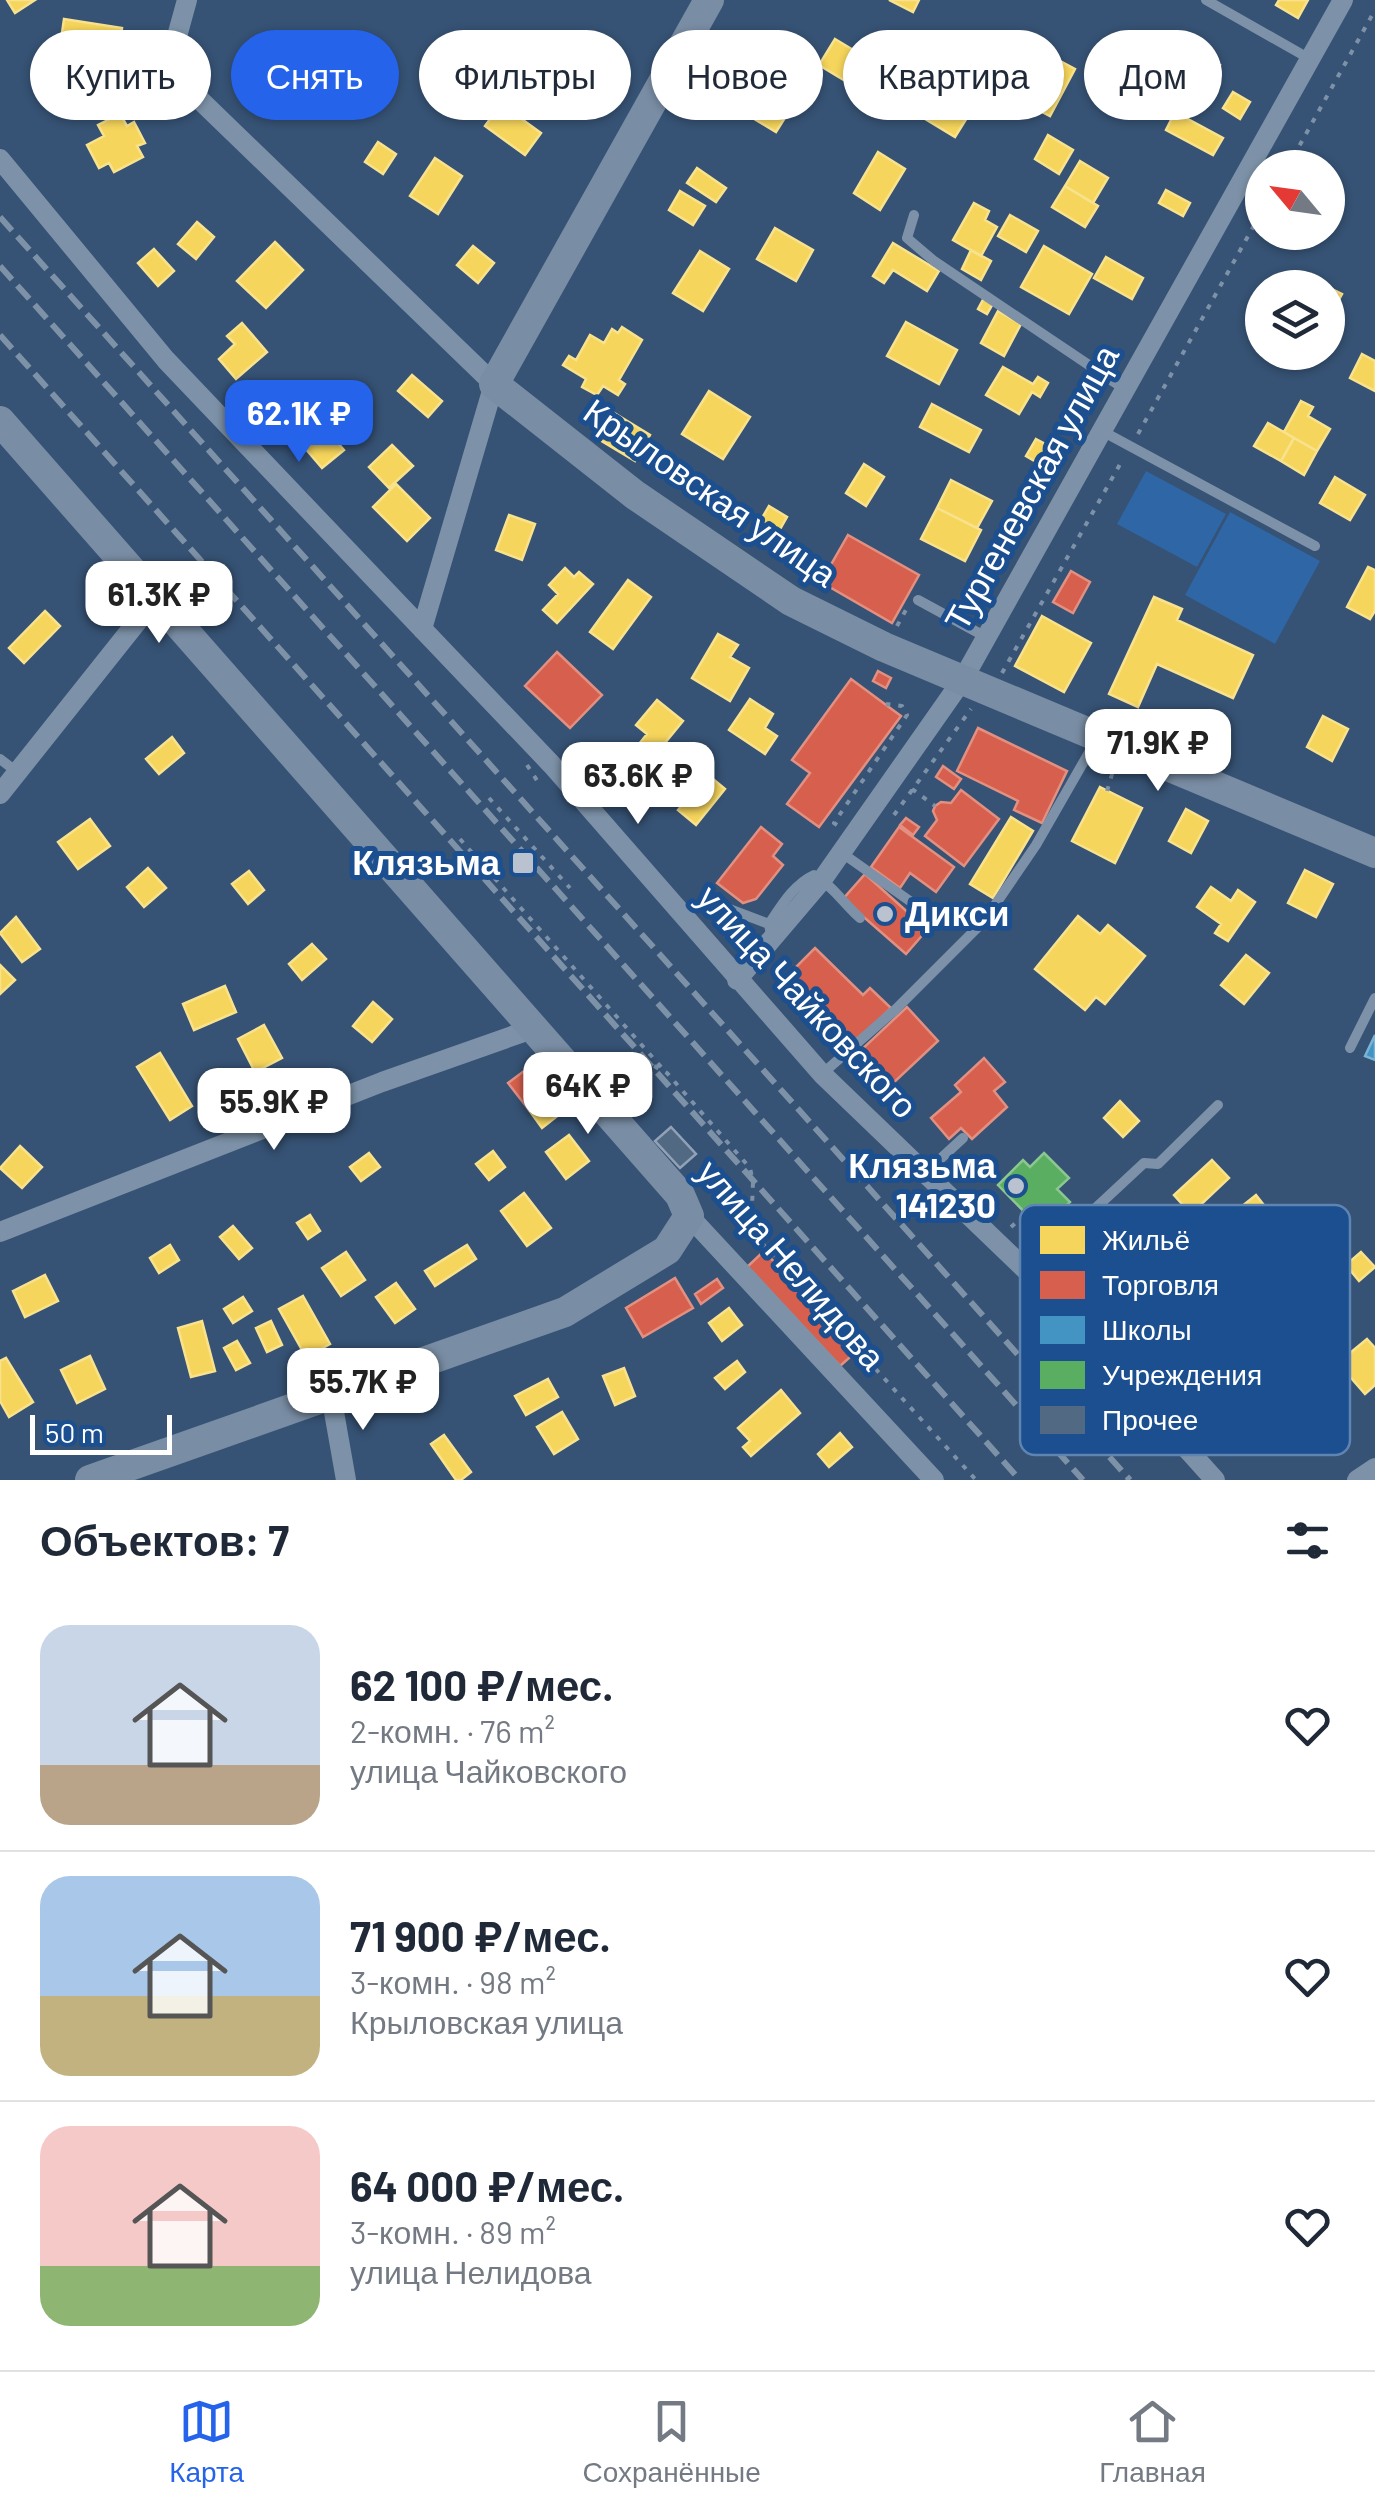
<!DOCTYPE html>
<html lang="ru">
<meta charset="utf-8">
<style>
:root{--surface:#fff;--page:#f6f6f7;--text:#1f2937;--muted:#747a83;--line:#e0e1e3;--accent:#2563eb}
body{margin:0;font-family:Barlow,sans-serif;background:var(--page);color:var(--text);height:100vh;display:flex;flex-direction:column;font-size:38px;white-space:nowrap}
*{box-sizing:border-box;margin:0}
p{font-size:32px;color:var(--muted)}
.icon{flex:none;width:55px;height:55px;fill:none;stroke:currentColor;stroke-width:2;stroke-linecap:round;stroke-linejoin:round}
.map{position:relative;height:1480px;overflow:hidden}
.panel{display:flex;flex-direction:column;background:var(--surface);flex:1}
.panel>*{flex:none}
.guide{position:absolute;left:30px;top:30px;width:1315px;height:90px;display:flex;gap:20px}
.needle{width:65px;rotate:299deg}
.fabs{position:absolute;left:1245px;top:150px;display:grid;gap:20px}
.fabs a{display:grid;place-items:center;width:100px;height:100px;border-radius:50%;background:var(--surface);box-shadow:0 2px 8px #0004;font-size:50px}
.scale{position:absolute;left:30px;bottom:25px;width:142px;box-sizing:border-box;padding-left:10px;border:5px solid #fff;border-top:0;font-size:28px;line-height:35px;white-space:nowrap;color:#fff;-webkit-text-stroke:8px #1b4f8f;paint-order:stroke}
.price{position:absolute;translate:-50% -85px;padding:0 22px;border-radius:20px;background:#fff;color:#222;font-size:32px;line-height:65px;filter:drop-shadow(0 2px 5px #0008)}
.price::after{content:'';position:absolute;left:50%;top:60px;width:30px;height:22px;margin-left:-15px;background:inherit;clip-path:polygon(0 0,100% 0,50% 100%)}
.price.selected{background:var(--accent);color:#fff}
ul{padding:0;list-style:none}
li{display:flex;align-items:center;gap:30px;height:250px;padding:0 40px}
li+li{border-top:2px solid var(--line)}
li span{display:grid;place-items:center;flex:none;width:280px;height:200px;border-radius:30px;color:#555}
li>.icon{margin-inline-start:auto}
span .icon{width:120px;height:120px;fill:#fffc;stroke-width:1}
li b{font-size:42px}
h2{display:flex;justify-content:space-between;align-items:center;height:120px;padding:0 40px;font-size:42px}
.chip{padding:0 35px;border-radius:45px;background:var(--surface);box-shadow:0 2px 8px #0004;font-size:35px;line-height:90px}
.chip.selected{background:var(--accent);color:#fff}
.tab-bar{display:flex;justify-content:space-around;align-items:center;height:140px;border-top:2px solid var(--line);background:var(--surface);font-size:28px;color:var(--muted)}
.tab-bar a{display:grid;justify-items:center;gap:5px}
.tab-bar .selected{color:var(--accent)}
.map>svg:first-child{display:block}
</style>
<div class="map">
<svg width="1375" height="1480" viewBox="0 0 1375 1480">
<rect width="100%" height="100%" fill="#365274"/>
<path fill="#2f66a5" d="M1146 471 1226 514 1197 567 1117 524Z
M1230 512 1320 561 1275 644 1185 595Z"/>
<path fill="#f6d55c" stroke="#f9e28d" stroke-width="2.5" d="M7 0H35L15 13Z
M889 0H919L913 12Z
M1279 0H1308L1298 18 1276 5Z
M64 19 122 28 116 70 58 61Z
M835 39 883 68 867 94 819 65Z
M1187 47 1220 65 1203 95 1171 77Z
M1049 55 1075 69 1050 116 1023 102Z
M350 74 367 81 358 100 341 93Z
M914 79 970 113 955 137 899 103Z
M762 87 793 105 776 132 746 114Z
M1233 92 1250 102 1240 119 1223 108Z
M501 104 541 133 525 155 485 126Z
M1175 112 1223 138 1213 155 1166 130Z
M120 114 127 126 134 122 145 143 137 146 143 157 114 172 109 163 99 168 87 145 104 136 98 125Z
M1048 135 1073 150 1059 174 1035 159Z
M378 142 396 154 383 174 365 162Z
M878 152 905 169 880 210 854 193Z
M435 158 462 176 438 214 410 196Z
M1080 161 1108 178 1093 203 1065 186Z
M697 168 726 188 716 202 687 183Z
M1065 186 1098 206 1085 227 1052 207Z
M1166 190 1190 203 1183 216 1159 203Z
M680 191 705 206 693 225 669 210Z
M974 203 989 211 985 220 997 227 981 256 953 240Z
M1010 215 1038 231 1026 252 998 236Z
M197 222 214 237 196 259 178 244Z
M775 228 813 250 796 281 757 259Z
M275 242 303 270 266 308 237 281Z
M893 243 939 271 927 291 893 270 884 283 873 276Z
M473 246 494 263 478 283 457 265Z
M1044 246 1092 274 1069 314 1021 287Z
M154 249 174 271 158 286 138 263Z
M971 250 991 261 981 280 962 269Z
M700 251 729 269 703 311 673 293Z
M1106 257 1143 278 1132 299 1094 278Z
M1328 287 1342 294 1328 320 1327 288Z
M985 296 994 302 987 314 978 309Z
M998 311 1021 324 1004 356 981 343Z
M906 322 957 350 939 384 887 356Z
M242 323 267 352 236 379 219 359 235 344 227 336Z
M622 327 642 340 619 380 625 384 618 395 603 386 597 395 582 387 586 379 563 365 569 356 576 360 590 335 604 343 612 329 618 333Z
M1362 354 1375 361V391L1350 378Z
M1003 367 1033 384 1038 377 1048 383 1040 397 1032 392 1019 414 986 395Z
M412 375 442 401 428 417 398 391Z
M709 391 750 417 723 459 682 434Z
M1301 401 1313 407 1308 416 1330 429 1317 451 1284 432Z
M932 404 981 430 969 452 920 427Z
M611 411 650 435 635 461 595 437Z
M1268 423 1294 438 1281 461 1254 446Z
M326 429 344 450 322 468 304 447Z
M1294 438 1317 451 1304 475 1281 461Z
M1036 439 1053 448 1043 466 1026 456Z
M392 445 413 466 389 488 369 467Z
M864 464 884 477 866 506 846 493Z
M1335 477 1365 495 1350 520 1320 503Z
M951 480 992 501 977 528 937 508Z
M396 484 430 518 407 541 373 507Z
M769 506 787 517 775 538 756 528Z
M937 508 981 530 965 561 921 539Z
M509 515 535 524 522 560 496 550Z
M1368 567 1375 570V611L1370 619 1347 607Z
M565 568 574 577 579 572 593 584 557 623 543 610 558 594 549 585Z
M628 580 651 597 613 649 590 632Z
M1154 597 1182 609 1177 620 1253 655 1233 698 1157 664 1138 707 1109 694Z
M45 611 60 626 24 663 9 648Z
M1042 616 1091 643 1064 692 1015 666Z
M718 634 738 645 730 657 749 668 730 701 692 678Z
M750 699 773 714 765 728 777 736 765 754 729 730Z
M657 700 683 721 642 771 627 759 647 734 636 725Z
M1323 716 1348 729 1332 761 1307 747Z
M172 737 184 753 159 774 146 759Z
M707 774 725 789 696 825 678 810Z
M1100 787 1142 808 1115 863 1072 841Z
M1186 809 1208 821 1191 853 1169 841Z
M1011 817 1033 831 993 898 970 884Z
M90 819 110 846 78 869 58 842Z
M148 868 166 888 144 907 127 887Z
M1305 870 1333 884 1316 917 1288 903Z
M249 871 264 890 248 904 232 884Z
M1211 887 1231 901 1238 890 1255 902 1228 941 1215 933 1221 924 1197 907Z
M1078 916 1100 934 1108 925 1145 956 1105 1004 1096 997 1085 1010 1035 969Z
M16 917 40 949 22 962 0 933Z
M312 944 326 959 302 980 289 964Z
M1246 955 1269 973 1244 1004 1221 985Z
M0 965 15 980 0 994Z
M789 974 840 1024 826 1038 777 987Z
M225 986 236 1012 194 1030 183 1004Z
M373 1002 392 1019 372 1042 353 1026Z
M264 1025 282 1058 255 1072 238 1039Z
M160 1053 192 1106 170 1120 137 1067Z
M552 1093 565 1110 542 1128 529 1110Z
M1120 1101 1139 1121 1123 1137 1104 1118Z
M569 1135 589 1161 566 1179 546 1152Z
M20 1146 42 1167 22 1188 0 1168Z
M493 1151 505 1167 489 1180 476 1164Z
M369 1153 380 1167 361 1181 350 1167Z
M1212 1160 1229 1178 1191 1214 1174 1195Z
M524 1193 551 1228 527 1246 501 1211Z
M1256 1195 1274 1218 1229 1254 1211 1231Z
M310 1215 320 1231 308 1239 297 1223Z
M233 1226 252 1248 239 1259 220 1237Z
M170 1245 179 1260 159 1273 150 1258Z
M467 1245 476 1259 435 1286 425 1271Z
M346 1252 365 1280 341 1296 322 1268Z
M1361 1252 1375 1267 1359 1281 1346 1265Z
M45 1275 58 1301 25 1317 13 1291Z
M396 1283 415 1309 395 1323 376 1297Z
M303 1296 330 1344 306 1357 279 1309Z
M243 1297 252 1311 233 1323 224 1309Z
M729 1308 742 1325 722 1341 709 1323Z
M202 1321 215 1371 191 1377 178 1328Z
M271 1321 282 1345 267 1352 256 1328Z
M1367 1339 1375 1348V1385L1365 1394 1338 1363Z
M237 1341 250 1363 236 1370 224 1348Z
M90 1356 105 1389 77 1403 61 1370Z
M6 1358 33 1402 9 1417 0 1401V1361Z
M737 1361 745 1372 725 1389 715 1378Z
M624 1368 635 1396 615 1405 603 1376Z
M548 1379 558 1397 526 1415 515 1396Z
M781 1390 800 1413 751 1456 743 1447 750 1441 738 1428Z
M562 1412 578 1439 554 1454 537 1427Z
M840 1433 852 1447 829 1467 818 1454Z
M444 1435 471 1472 461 1480H456L431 1444Z"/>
<path fill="#d6604d" stroke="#e29082" stroke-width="2.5" d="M848 535 919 575 892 623 821 582Z
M1071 571 1090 582 1073 613 1053 602Z
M557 652 602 695 570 728 525 686Z
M878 671 891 678 886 688 873 681Z
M851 679 901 716 819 827 787 804 810 773 792 760Z
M978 728 1067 771 1042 823 1014 810 1018 801 957 771Z
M943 766 961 779 954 789 936 777Z
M961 790 999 819 964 866 925 836 937 820 933 811 935 806 941 802 951 803Z
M906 818 919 827 913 835 900 825Z
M761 827 782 844 773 856 783 865 756 899 743 903 717 883Z
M899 827 954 867 936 892 910 873 900 888 871 867Z
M865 874 913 917 919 911 933 923 906 954 843 899Z
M815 948 863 995 870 988 891 1008 857 1042 789 974Z
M907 1007 938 1041 889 1087 858 1053Z
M984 1058 1005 1082 994 1091 1007 1107 972 1139 961 1128 949 1139 931 1118 961 1092 955 1085Z
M532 1065 552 1093 529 1110 508 1083Z
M764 1251 857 1351 840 1366 747 1267Z
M675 1278 693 1308 643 1337 626 1308Z
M717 1279 723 1288 701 1304 695 1294Z"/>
<path fill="#4393c3" stroke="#7bb3d5" stroke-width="2.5" d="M1375 1035V1060L1365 1056Z"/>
<path fill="#5aae61" stroke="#8cc690" stroke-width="2.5" d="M1044 1153 1069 1178 1057 1189 1070 1202 1042 1230 998 1185 1023 1160 1030 1167Z"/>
<path fill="#526984" stroke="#92a2b6" stroke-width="2.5" d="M671 1127 696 1154 680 1168 655 1141Z"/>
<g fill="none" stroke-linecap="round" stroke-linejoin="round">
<path stroke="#7d92a8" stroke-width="4" stroke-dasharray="5 8" stroke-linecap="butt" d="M1287 168 1375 10
M1138 434 1262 211
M897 626 907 608
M1002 673 1123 459
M527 765 538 782
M912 789 935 806
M1107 791 1113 771
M489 798 570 888
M894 815 971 709
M837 825 834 823 907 715 902 706 886 704
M460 839 662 1068
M654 1066 667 1073 750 1168 753 1182 751 1231 976 1480
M1011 1227 1026 1214"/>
<path stroke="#7d92a8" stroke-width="10" d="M1206 0 1310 59
M914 215 907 238 934 261 1123 388
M1102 431 1315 546
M918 600 986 637
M0 759 17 772
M842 853 914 904 984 921
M724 907 769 924
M771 935 769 924C781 906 794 884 814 875 833 886 844 904 860 918
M1350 1048 1375 998
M822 1074 896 1009 984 921 1036 845 1095 742
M925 1173 963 1138
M1028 1271 1144 1163 1158 1164 1218 1105"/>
<path stroke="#7d92a8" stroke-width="20" d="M187 0 168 69 494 384 422 629
M0 159 166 360 552 765 822 1074 1028 1272 1215 1480
M0 794 156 598
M737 980 822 880 963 679 1343 0
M689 1216 934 1480
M0 1232 382 1082 532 1029
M331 1395 346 1480
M1357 1480 1375 1468"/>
<path stroke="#798da4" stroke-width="30" d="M709 0 494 384 635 495 791 601 884 647 1375 853
M0 421 680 1195 689 1216 667 1250 565 1312 90 1480"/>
<path stroke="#7e92a7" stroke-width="6" stroke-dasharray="18 8" stroke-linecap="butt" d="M0 217 1130 1480
M0 266 1083 1480
M0 335 1020 1480"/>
</g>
<g fill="#b9c2ce" stroke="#1b4f8f" stroke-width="4">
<rect x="511" y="851" width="24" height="24" rx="5"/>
<circle cx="885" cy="914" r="10"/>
<circle cx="1016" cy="1186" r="10"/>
</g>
<g text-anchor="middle" stroke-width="10" stroke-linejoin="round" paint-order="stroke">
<g font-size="35" fill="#fff" stroke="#1b4f8f">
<text transform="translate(1032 488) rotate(-61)" y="12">Тургеневская улица</text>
<text transform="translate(710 493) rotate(35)" y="12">Крыловская улица</text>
<text transform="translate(807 1002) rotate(47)" y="12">улица Чайковского</text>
<text transform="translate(791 1265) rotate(49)" y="12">улица Нелидова</text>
</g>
<g font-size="35" font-weight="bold" fill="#fff" stroke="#1b4f8f" text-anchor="end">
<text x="500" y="875">Клязьма</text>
<text x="905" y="926" text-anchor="start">Дикси</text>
<text x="996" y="1178">Клязьма<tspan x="996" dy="40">141230</tspan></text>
</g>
</g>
<rect x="1020" y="1205" width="330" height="250" rx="15" fill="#1b4f8f" stroke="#5f84b1" stroke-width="2.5"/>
<rect x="1040" y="1226" width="45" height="28" fill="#f6d55c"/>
<rect x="1040" y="1271" width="45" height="28" fill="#d6604d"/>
<rect x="1040" y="1316" width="45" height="28" fill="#4393c3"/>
<rect x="1040" y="1361" width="45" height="28" fill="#5aae61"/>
<rect x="1040" y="1406" width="45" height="28" fill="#526984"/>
<g font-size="28" fill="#fff">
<text x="1102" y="1250">Жильё</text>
<text x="1102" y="1295">Торговля</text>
<text x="1102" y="1340">Школы</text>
<text x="1102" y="1385">Учреждения</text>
<text x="1102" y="1430">Прочее</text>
</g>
</svg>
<div class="fabs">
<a><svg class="needle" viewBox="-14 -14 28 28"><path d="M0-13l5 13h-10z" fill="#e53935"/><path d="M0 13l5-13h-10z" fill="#747a83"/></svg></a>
<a><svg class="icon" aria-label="layers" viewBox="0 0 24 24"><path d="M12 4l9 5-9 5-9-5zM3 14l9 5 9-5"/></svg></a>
</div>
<div class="scale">50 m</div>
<b class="price selected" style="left:299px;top:465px">62.1K ₽</b>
<b class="price" style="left:159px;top:646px">61.3K ₽</b>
<b class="price" style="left:1158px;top:794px">71.9K ₽</b>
<b class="price" style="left:638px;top:827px">63.6K ₽</b>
<b class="price" style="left:588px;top:1137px">64K ₽</b>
<b class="price" style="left:274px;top:1153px">55.9K ₽</b>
<b class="price" style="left:363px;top:1433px">55.7K ₽</b>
<div class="guide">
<a class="chip">Купить</a>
<a class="chip selected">Снять</a>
<a class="chip">Фильтры</a>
<a class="chip">Новое</a>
<a class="chip">Квартира</a>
<a class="chip">Дом</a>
</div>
</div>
<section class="panel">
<h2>Объектов: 7<svg class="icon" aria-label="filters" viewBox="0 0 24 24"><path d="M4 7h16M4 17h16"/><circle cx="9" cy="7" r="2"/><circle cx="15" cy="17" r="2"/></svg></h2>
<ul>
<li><span style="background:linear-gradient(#c9d6e8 70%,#b9a48a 0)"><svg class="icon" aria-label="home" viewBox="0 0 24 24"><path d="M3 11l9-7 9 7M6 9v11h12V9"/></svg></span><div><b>62 100 ₽/мес.</b><p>2-комн. · 76 m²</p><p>улица Чайковского</p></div><svg class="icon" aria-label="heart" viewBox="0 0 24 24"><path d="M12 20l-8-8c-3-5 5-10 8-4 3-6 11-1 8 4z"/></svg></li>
<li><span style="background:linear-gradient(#a9c7e8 60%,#c2b280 0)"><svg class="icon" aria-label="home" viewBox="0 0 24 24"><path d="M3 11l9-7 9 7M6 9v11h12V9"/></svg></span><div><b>71 900 ₽/мес.</b><p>3-комн. · 98 m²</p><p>Крыловская улица</p></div><svg class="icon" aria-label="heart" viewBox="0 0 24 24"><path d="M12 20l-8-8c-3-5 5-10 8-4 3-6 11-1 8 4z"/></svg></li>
<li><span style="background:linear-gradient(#f6c9c9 70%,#8fb573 0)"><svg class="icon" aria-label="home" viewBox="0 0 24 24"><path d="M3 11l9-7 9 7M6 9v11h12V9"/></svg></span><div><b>64 000 ₽/мес.</b><p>3-комн. · 89 m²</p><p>улица Нелидова</p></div><svg class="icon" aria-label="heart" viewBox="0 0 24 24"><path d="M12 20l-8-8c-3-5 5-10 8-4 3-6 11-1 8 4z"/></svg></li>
</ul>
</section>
<nav class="tab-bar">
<a class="selected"><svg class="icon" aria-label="map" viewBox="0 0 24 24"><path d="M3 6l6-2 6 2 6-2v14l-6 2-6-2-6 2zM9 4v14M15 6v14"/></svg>Карта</a>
<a><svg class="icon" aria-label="saved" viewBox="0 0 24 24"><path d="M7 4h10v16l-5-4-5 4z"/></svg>Сохранённые</a>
<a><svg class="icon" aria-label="home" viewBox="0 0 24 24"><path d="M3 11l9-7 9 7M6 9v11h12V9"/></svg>Главная</a>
</nav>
